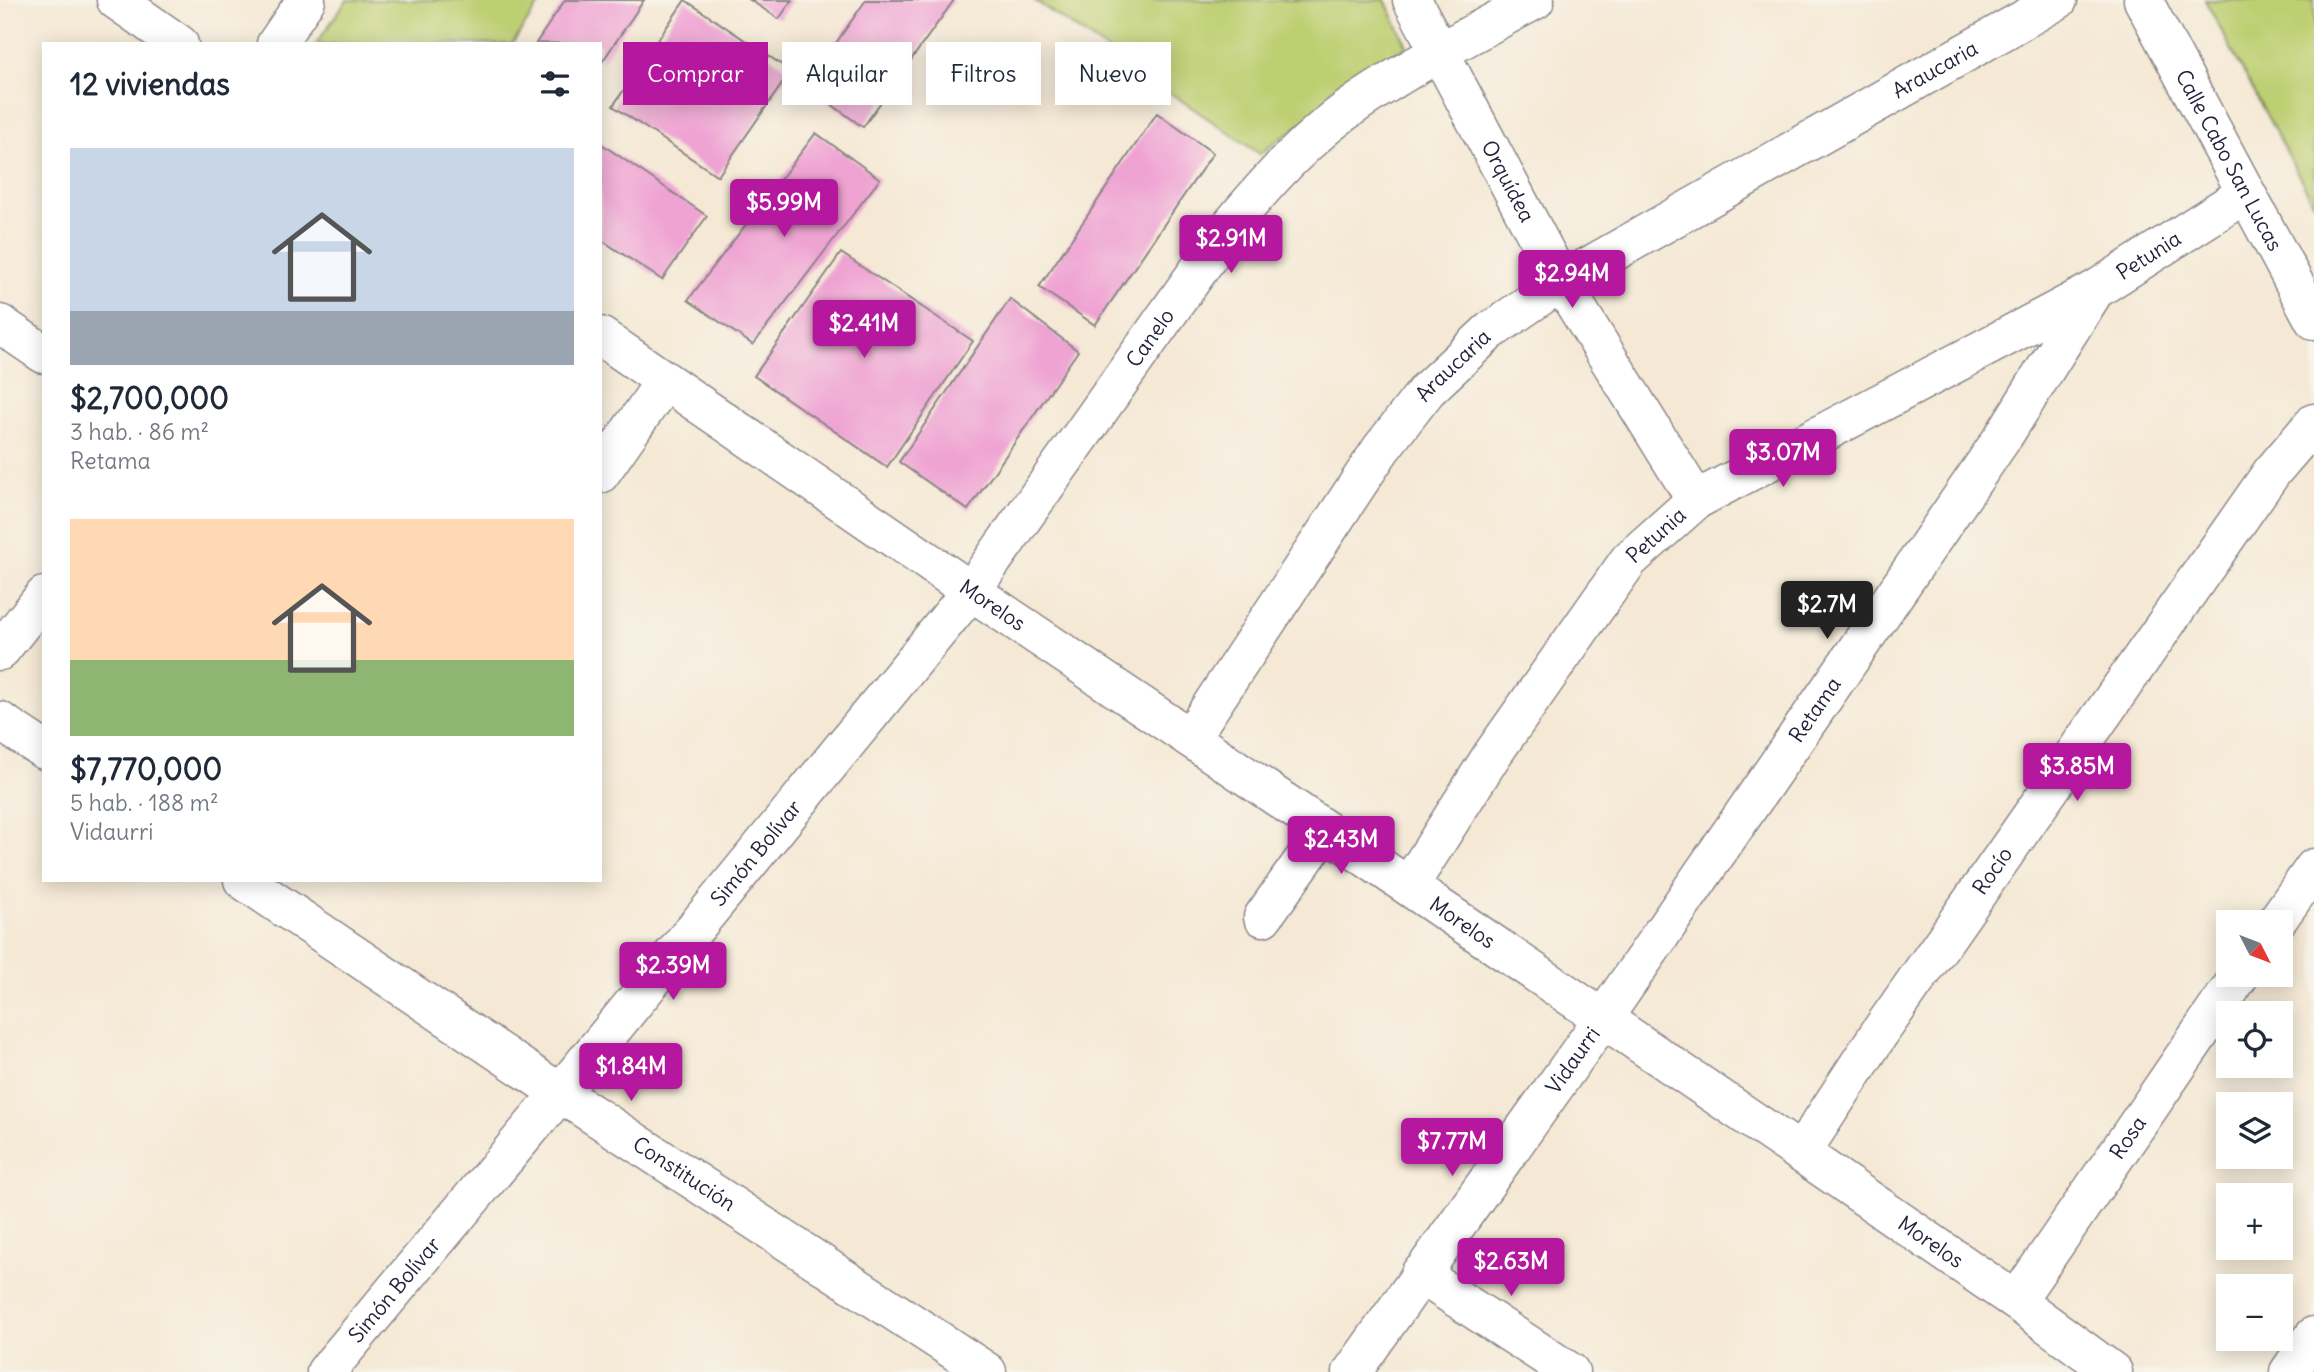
<!DOCTYPE html>
<html lang="es">
<meta charset="utf-8">
<style>
:root{--surface:#fff;--page:#f6f6f7;--text:#1f2937;--muted:#747a83;--accent:#b5179e}
body{margin:0;font-family:Delius,sans-serif;background:var(--page);color:var(--text);height:100vh;display:flex;flex-direction:column;font-size:26px;white-space:nowrap}
*{box-sizing:border-box;margin:0}
p{font-size:23px;color:var(--muted)}
.icon{flex:none;width:38px;height:38px;fill:none;stroke:currentColor;stroke-width:2;stroke-linecap:round;stroke-linejoin:round}
.map{position:relative;flex:1;overflow:hidden}
.panel{position:absolute;left:42px;top:42px;width:560px;height:840px;display:flex;flex-direction:column;background:var(--surface);border-radius:0px;box-shadow:0 4px 18px #0003}
.panel>*{flex:none}
.top-card{position:absolute;left:623px;top:42px;width:665px;height:63px;display:flex;gap:14px}
.needle{width:46px;rotate:132deg}
.controls{position:absolute;left:2216px;top:910px;display:grid;gap:14px}
.controls a{display:grid;place-items:center;width:77px;height:77px;border-radius:0px;background:var(--surface);box-shadow:0 4px 18px #0003;font-size:35px}
.price{position:absolute;translate:-50% -60px;padding:0 16px;border-radius:7px;background:var(--accent);color:#fff;font-size:23px;line-height:46px;filter:drop-shadow(0 2px 4px #0008)}
.price::after{content:'';position:absolute;left:50%;top:42px;width:21px;height:16px;margin-left:-10px;background:inherit;clip-path:polygon(0 0,100% 0,50% 100%)}
.price.on{background:#222;color:#fff}
ul{padding:0;list-style:none}
li{display:grid;align-content:center;gap:14px;height:371px;padding:0 28px}
li span{display:grid;place-items:center;height:217px;border-radius:0px;color:#555}
li>.icon{margin-inline-start:auto}
span .icon{width:126px;height:126px;fill:#fffc;stroke-width:1}
li b{font-size:30px}
h2{display:flex;justify-content:space-between;align-items:center;height:84px;padding:0 28px;font-size:30px}
.tag{padding:0 24px;border-radius:0px;background:var(--surface);box-shadow:0 4px 18px #0003;font-size:24px;line-height:63px}
.tag.on{background:var(--accent);color:#fff}
.map>svg:first-child{display:block}
</style>
<div class="map">
<svg width="2314" height="1372" viewBox="0 0 2314 1372">
<rect width="100%" height="100%" fill="#f7f3e8"/>
<filter id="ink" filterUnits="userSpaceOnUse"><feTurbulence type="fractalNoise" baseFrequency=".0143" numOctaves="2"/><feDisplacementMap in="SourceGraphic" scale="14" xChannelSelector="R" yChannelSelector="G"/><feConvolveMatrix kernelMatrix="1 2 1 2 8 2 1 2 1" color-interpolation-filters="sRGB"/></filter>
<filter id="wash" filterUnits="userSpaceOnUse"><feTurbulence type="fractalNoise" baseFrequency=".00686" numOctaves="4" result="noise"/><feDisplacementMap in="SourceGraphic" scale="28" xChannelSelector="R" yChannelSelector="G"/><feGaussianBlur stdDeviation="1.57" result="paint"/><feColorMatrix in="noise" values="0 0 0 0 0 0 0 0 0 0 0 0 0 0 0 0 0 1.4 0 .05"/><feComposite in="paint" operator="in"/></filter>
<g filter="url(#wash)">
<rect width="100%" height="100%" fill="#f5e9d5"/>
<path fill="#becf72" stroke="#707856" stroke-width="2" d="M347 0H542L512 44H316Z
M1034 0H1385L1407 46 1260 154Z
M2205 0H2314V204Z"/>
<g id="blocks">
<path fill="#efa3d3" d="M565 0H644L600 65V44L536 43Z
M685 0 791 71 718 176 613 106Z
M750 0H792L779 19Z
M866 0H954L863 127 806 86Z
M1157 113 1213 153 1095 325 1039 287Z
M816 133 880 179 753 345 688 300Z
M600 143 707 216 662 280 600 239Z
M841 253 973 341 887 467 754 376Z
M1010 299 1078 351 968 510 899 462Z"/>
</g>
</g>
<g filter="url(#ink)">
<use href="#blocks" fill-opacity="0" stroke="#8c8688" stroke-width="2"/>
<g fill="none" stroke-linecap="round" stroke-linejoin="round">
<g stroke="#8c8688" stroke-width="41">
<g id="minor">
<path id="s1" d="M1412 0 1561 282 1696 500"/>
<path id="s2" d="M2143 0 2314 320"/>
<path d="M276 44 306 0"/>
<path d="M0 324 44 354"/>
<path d="M600 474 665 381"/>
<path d="M0 651 44 596"/>
<path d="M0 721 44 750"/>
<path id="s3" d="M1190 738 1381 449 1427 390 1490 331 1561 282 2058 0"/>
<path id="s4" d="M243 880 560 1093 987 1372"/>
<path id="s5" d="M1409 886 1492 755 1629 560 1696 500 2095 290 2245 194"/>
<path d="M1263 917 1325 830"/>
<path d="M2276 922 2314 868"/>
<path id="s6" d="M1801 1153 1880 1032 2272 472 2314 423"/>
<path d="M1420 1274 1570 1372"/>
<path id="s7" d="M2016 1301 2240 975"/>
<path id="s8" d="M326 1372 560 1093 971 591 1227 230C1266 183 1308 135 1360 101 1416 63 1476 32 1535 0"/>
<path id="s9" d="M1352 1372 1602 1020 2003 437 2095 290"/>
<path d="M2289 1372 2314 1336"/>
</g>
</g>
<g stroke="#8c8688" stroke-width="41">
<g id="tertiary">
<path d="M116 0 179 44"/>
<path id="s10" d="M600 336 971 591 1190 738 1801 1153 2016 1301 2113 1372"/>
</g>
</g>
<use href="#minor" stroke="#fff" stroke-width="38"/>
<use href="#tertiary" stroke="#fff" stroke-width="38"/>
</g>
</g>
<g text-anchor="middle" stroke-width="5" stroke-linejoin="round" paint-order="stroke">
<g font-size="21" fill="#22223b" stroke="#f7f3e8">
<text dy="7" stroke="none"><textPath href="#s3" startOffset="1024">Araucaria</textPath></text>
<text dy="7" stroke="none"><textPath href="#s2" startOffset="182">Calle Cabo San Lucas</textPath></text>
<text dy="7" stroke="none"><textPath href="#s1" startOffset="205">Orquídea</textPath></text>
<text dy="7" stroke="none"><textPath href="#s5" startOffset="998">Petunia</textPath></text>
<text dy="7" stroke="none"><textPath href="#s8" startOffset="1323">Canelo</textPath></text>
<text dy="7" stroke="none"><textPath href="#s3" startOffset="457">Araucaria</textPath></text>
<text dy="7" stroke="none"><textPath href="#s5" startOffset="430">Petunia</textPath></text>
<text dy="7" stroke="none"><textPath href="#s10" startOffset="476">Morelos</textPath></text>
<text dy="7" stroke="none"><textPath href="#s9" startOffset="808">Retama</textPath></text>
<text dy="7" stroke="none"><textPath href="#s8" startOffset="674">Simón Bolívar</textPath></text>
<text dy="7" stroke="none"><textPath href="#s6" startOffset="341">Rocío</textPath></text>
<text dy="7" stroke="none"><textPath href="#s10" startOffset="1043">Morelos</textPath></text>
<text dy="7" stroke="none"><textPath href="#s9" startOffset="382">Vidaurri</textPath></text>
<text dy="7" stroke="none"><textPath href="#s7" startOffset="198">Rosa</textPath></text>
<text dy="7" stroke="none"><textPath href="#s4" startOffset="530">Constitución</textPath></text>
<text dy="7" stroke="none"><textPath href="#s10" startOffset="1610">Morelos</textPath></text>
<text dy="7" stroke="none"><textPath href="#s8" startOffset="107">Simón Bolívar</textPath></text>
</g>
</g>
</svg>
<div class="controls">
<a><svg class="needle" viewBox="-14 -14 28 28"><path d="M0-13l5 13h-10z" fill="#e53935"/><path d="M0 13l5-13h-10z" fill="#747a83"/></svg></a>
<a><svg class="icon" aria-label="locate" viewBox="0 0 24 24"><circle cx="12" cy="12" r="6"/><path d="M12 2v4M12 18v4M2 12h4M18 12h4"/></svg></a>
<a><svg class="icon" aria-label="layers" viewBox="0 0 24 24"><path d="M12 4l9 5-9 5-9-5zM3 14l9 5 9-5"/></svg></a>
<a>+</a>
<a>−</a>
</div>
<b class="price" style="left:784px;top:239px">$5.99M</b>
<b class="price" style="left:1231px;top:275px">$2.91M</b>
<b class="price" style="left:1572px;top:310px">$2.94M</b>
<b class="price" style="left:864px;top:360px">$2.41M</b>
<b class="price" style="left:1783px;top:489px">$3.07M</b>
<b class="price on" style="left:1827px;top:641px">$2.7M</b>
<b class="price" style="left:2077px;top:803px">$3.85M</b>
<b class="price" style="left:1341px;top:876px">$2.43M</b>
<b class="price" style="left:673px;top:1002px">$2.39M</b>
<b class="price" style="left:631px;top:1103px">$1.84M</b>
<b class="price" style="left:1452px;top:1178px">$7.77M</b>
<b class="price" style="left:1511px;top:1298px">$2.63M</b>
<div class="top-card">
<a class="tag on">Comprar</a>
<a class="tag">Alquilar</a>
<a class="tag">Filtros</a>
<a class="tag">Nuevo</a>
</div>
<section class="panel">
<h2>12 viviendas<svg class="icon" aria-label="filters" viewBox="0 0 24 24"><path d="M4 7h16M4 17h16"/><circle cx="9" cy="7" r="2"/><circle cx="15" cy="17" r="2"/></svg></h2>
<ul>
<li><span style="background:linear-gradient(#c9d6e8 75%,#9aa5b1 0)"><svg class="icon" aria-label="home" viewBox="0 0 24 24"><path d="M3 11l9-7 9 7M6 9v11h12V9"/></svg></span><div><b>$2,700,000</b><p>3 hab. · 86 m²</p><p>Retama</p></div></li>
<li><span style="background:linear-gradient(#ffd9b3 65%,#8fb573 0)"><svg class="icon" aria-label="home" viewBox="0 0 24 24"><path d="M3 11l9-7 9 7M6 9v11h12V9"/></svg></span><div><b>$7,770,000</b><p>5 hab. · 188 m²</p><p>Vidaurri</p></div></li>
</ul>
</section>
</div>
